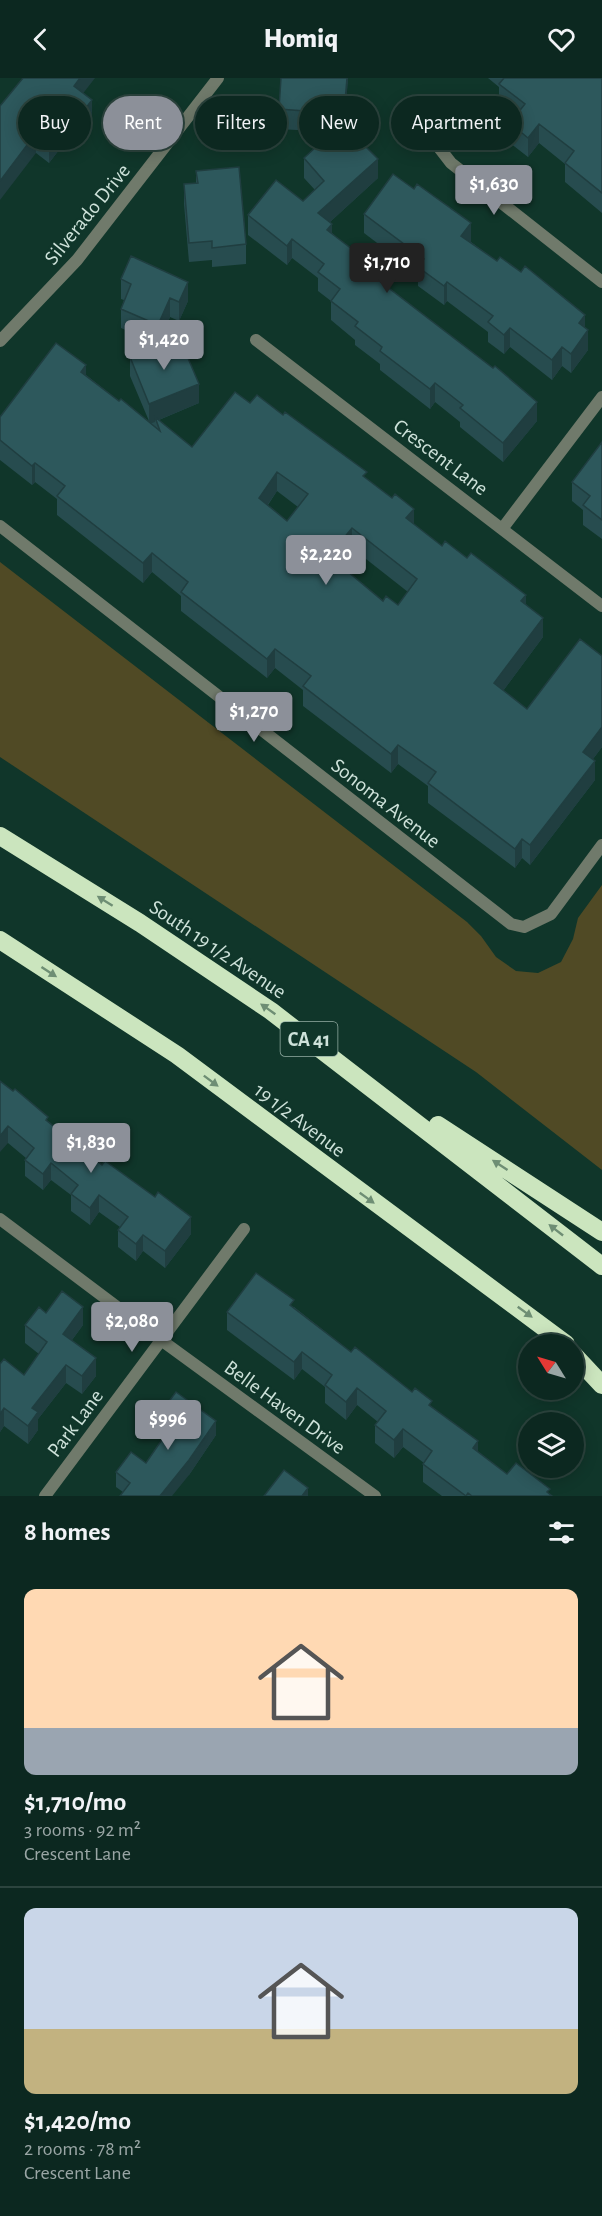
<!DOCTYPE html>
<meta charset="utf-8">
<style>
:root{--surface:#0c2820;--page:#153029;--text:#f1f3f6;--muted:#9aa6a5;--line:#2c443e;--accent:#8c9099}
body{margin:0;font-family:"Alegreya Sans",sans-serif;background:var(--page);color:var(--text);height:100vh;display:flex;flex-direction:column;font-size:22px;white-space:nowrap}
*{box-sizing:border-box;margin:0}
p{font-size:20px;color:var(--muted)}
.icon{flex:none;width:33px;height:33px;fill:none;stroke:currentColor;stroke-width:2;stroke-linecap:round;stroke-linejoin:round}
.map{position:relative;height:1418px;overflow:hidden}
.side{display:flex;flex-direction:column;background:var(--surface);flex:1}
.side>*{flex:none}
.top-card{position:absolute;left:18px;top:18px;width:567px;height:54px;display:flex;gap:12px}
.needle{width:39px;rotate:307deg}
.fabs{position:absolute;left:518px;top:1256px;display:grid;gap:12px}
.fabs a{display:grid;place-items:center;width:66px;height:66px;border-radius:50%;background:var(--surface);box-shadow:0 3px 15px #0003,0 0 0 2px var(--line);font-size:30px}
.price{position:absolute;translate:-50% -51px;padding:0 14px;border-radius:6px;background:var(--accent);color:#fff;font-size:20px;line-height:39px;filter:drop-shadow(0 2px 3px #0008)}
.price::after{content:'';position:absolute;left:50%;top:36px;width:18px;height:14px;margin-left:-9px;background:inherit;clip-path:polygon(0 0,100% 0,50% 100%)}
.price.selected{background:#222;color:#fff}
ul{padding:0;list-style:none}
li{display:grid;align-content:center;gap:12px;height:318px;padding:0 24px}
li+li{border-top:2px solid var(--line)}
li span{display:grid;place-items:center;height:186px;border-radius:12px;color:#555}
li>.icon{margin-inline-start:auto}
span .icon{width:108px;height:108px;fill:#fffc;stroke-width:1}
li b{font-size:26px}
h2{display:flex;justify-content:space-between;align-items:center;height:72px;padding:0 24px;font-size:26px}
.pill{padding:0 21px;border-radius:27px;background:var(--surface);box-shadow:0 3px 15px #0003,0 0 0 2px var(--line);font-size:21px;line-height:54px}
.pill.selected{background:var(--accent);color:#fff}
header{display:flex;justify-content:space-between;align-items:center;height:78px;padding:0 24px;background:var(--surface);font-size:27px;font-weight:800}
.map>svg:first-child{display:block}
</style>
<header><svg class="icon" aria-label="back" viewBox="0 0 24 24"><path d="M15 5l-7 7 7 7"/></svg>Homiq<svg class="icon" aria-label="heart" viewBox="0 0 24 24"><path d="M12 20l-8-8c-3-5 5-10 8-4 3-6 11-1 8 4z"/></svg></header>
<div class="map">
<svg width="602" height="1418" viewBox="0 0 602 1418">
<rect width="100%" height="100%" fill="#10362a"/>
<path fill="#504a25" d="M0 484 467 844 481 858 496 879 516 893 538 895 561 884 573 861 578 840 602 807V1092L476 994 0 679Z"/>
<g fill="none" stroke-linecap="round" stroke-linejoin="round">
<path stroke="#707a6b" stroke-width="12" d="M423 41 434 63 451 85 602 204
M256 262 602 528
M0 263 77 182 218 0
M0 448 511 846 524 849 551 836 602 767
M502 451 602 319
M0 1141 161 1262 375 1418
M45 1418 244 1151"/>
<path stroke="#cbe5be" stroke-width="18" d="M0 758 140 845 271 933 602 1188
M0 862 177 977 566 1266
M438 1047 602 1154
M573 1276 602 1307"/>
</g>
<path fill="#274c4f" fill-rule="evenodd" d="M348 0 344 48 378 100 330 144 332 155 382 205 537 343 503 384 460 349V344L435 324 430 331 380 292V286L355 267V262L331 242V223L318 213V200L292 180 287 187 248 157V137L303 123 315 112 304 100V80L332 54 279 51V31Z
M488 0H602V135L565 104V86L539 65 528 79 510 65V45L515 38 499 25V9Z
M83 15 92 41 78 59 72 55 49 85 36 75 0 28Z
M196 93 246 166V186L212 189V182L189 184 184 126V106L196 105Z
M364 136 471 164 585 250 588 272 571 295 562 288 552 302 510 269 504 276 488 264V254L447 223 444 227 418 208V196L364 155Z
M121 201 188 223 179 243 170 239 158 267 121 250V231L124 222 121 221Z
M130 279 199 325 159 342 192 369 250 325 367 401 414 446 442 468 526 526 543 559 503 613 527 631 602 669 593 681 595 702 530 787 522 780 515 790 428 725V708L398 686 391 695 303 628V612L275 590 267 600 181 533V518L152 494 143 505 57 437V421L35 404 32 407 0 382V339L86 297 119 323 149 343 130 298ZM277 413 298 429 287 443 268 427ZM352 470 408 514 398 527 383 523 339 486Z
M602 364V461L583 447V432L572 423V404Z
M0 1003 48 1044 191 1156 165 1190 143 1173 136 1183 118 1169V1152L120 1149 99 1134 90 1147 71 1133V1117L51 1102 43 1112 25 1098V1082L26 1080 8 1065Z
M294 1229 351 1274 412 1314 432 1329 478 1374 507 1396 552 1418H442L423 1404V1386L424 1385 403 1369 394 1380 375 1365V1347L378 1344 357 1327 346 1342 325 1325V1309L302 1291 294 1302 227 1252V1234Z
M46 1235 83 1247 72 1262 96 1298 82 1316 66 1305 38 1341V1352L28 1366 4 1348 0 1354V1286L24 1297 39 1276 25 1265V1247Z
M164 1330 216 1357 189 1397 123 1414 116 1409V1394L146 1385 170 1349 164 1345Z"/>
<path fill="#203e40" d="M80 0H95L74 27V8Z
M347 0H348L344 55V36Z
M92 22V41L78 59V40Z
M72 35V55L49 85V66Z
M539 46V65L528 79V60Z
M36 55V75L0 122V103Z
M378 81V100L318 155V135Z
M471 145V164L461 177V158Z
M332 146V165L327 152Z
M292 161V180L287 187V168Z
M382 194V214L377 201Z
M188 204V223L179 243V224Z
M447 204V223L444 227V208Z
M170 220V239L158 267V247Z
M585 237V256L579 245Z
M510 250V269L504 276V257Z
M588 252V272L571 295V276Z
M562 269V288L552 302V282Z
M86 287V307L81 294Z
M435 305V324L430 331V311Z
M199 306V325L156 343 155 339V344L149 346V326Z
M537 324V343L503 384V365Z
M35 385V404L32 407V388Z
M277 394V413L259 439V420Z
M414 431V450L406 440Z
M352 450V470L329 497V478Z
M152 475V494L143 505V485Z
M526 517V536L521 523Z
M543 540V559L494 625V605Z
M275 571V590L267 600V581Z
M602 649V669L583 694V674Z
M398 667V686L391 695V676Z
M595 683V702L530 787V767Z
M522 761V780L515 790V771Z
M8 1048V1065L0 1074V1058Z
M51 1085V1102L43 1112V1096Z
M99 1117V1134L90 1147V1130Z
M191 1139V1156L165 1190V1173Z
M143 1157V1173L136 1183V1166Z
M83 1229V1247L63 1274V1256Z
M302 1274V1291L294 1302V1284Z
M96 1280V1298L82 1316V1298Z
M66 1287V1305L38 1341V1352L28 1366V1348L32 1330Z
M357 1310V1327L346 1342V1324Z
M4 1330V1348L0 1354V1336Z
M216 1343V1357L189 1397 172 1418H160Z
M403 1351V1369L394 1380V1362Z
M478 1363V1381L473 1370Z
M308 1410V1418H302Z"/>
<path fill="#2d585c" stroke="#203e40" stroke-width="1.5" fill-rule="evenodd" d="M23 0H80L74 8 92 22 78 40 72 35 49 66 36 55 0 103V28Z
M281 0H347L344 36 279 31Z
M504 0H602V115L565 85 574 73 539 46 528 60 510 45 525 26 499 6Z
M342 45 378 81 318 135 332 146 327 152 382 194 377 201 493 290 495 288 537 324 503 365 460 330 463 327 435 305 430 311 380 273 382 269 355 248 358 244 331 223 340 211 318 194 324 186 292 161 287 168 248 137 276 102 303 123 324 103 304 80Z
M239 89 246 166 212 170V163L189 165 184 106 198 105 196 93Z
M393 96 414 111 417 106 471 145 461 158 497 183 500 179 521 194 525 188 585 237 579 245 588 252 571 276 562 269 552 282 510 250 504 257 488 244 493 238 447 204 444 208 418 189 424 181 364 136Z
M131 178 188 204 179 224 170 220 158 247 121 231 131 206 121 201Z
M179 259 199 306 149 326 130 279Z
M56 265 86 287 81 294 119 323 121 321 160 353 155 339 192 369 235 314 250 325 257 317 283 337 285 334 367 394 363 398 392 420 395 416 414 431 406 440 442 468 445 463 467 480 471 475 526 517 521 523 543 540 494 605 527 631 580 561 602 578V649L583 674 595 683 530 767 522 761 515 771 428 705 436 694 398 667 391 676 303 608 311 598 275 571 267 581 181 514 188 504 168 488 152 475 143 485 57 418 65 408 35 385 32 388 0 362V339ZM277 394 308 416 287 443 259 420ZM352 450 417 501 398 527 386 518 383 523 329 478Z
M602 364V442L583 427 590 418 572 404Z
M0 1003 13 1013 15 1011 48 1039 46 1042 102 1087 105 1083 155 1119 158 1114 191 1139 165 1173 143 1157 136 1166 118 1152 128 1139 99 1117 90 1130 71 1116 78 1107 51 1085 43 1096 25 1082 34 1070 8 1048 0 1058Z
M256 1195 294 1222 290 1227 351 1274 355 1269 412 1314 415 1310 432 1323 429 1327 478 1363 473 1370 507 1396 516 1385 550 1411 547 1414 552 1418H472L468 1415 466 1418 423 1386 432 1373 403 1351 394 1362 375 1347 386 1333 357 1310 346 1324 325 1307 332 1297 302 1274 294 1284 227 1234Z
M62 1213 83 1229 63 1256 96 1280 82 1298 66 1287 32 1330 38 1334 28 1348 4 1330 0 1336V1286L4 1281 24 1297 47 1264 25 1247 39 1229 46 1235Z
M176 1314 216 1343 189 1382 160 1418H120L130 1405 116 1394 131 1374 146 1385 177 1340 164 1330Z
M284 1392 308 1410 302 1418H264Z"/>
<defs><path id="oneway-solid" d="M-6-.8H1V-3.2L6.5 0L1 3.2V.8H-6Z" transform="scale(1.5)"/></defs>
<g fill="#6e8e74">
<use href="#oneway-solid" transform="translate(105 823) rotate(-148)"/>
<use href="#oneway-solid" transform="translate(49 894) rotate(33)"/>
<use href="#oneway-solid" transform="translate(268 931) rotate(-145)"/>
<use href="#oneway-solid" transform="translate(211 1003) rotate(37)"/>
<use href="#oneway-solid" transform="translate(500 1087) rotate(-147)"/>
<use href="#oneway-solid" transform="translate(367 1120) rotate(36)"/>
<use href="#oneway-solid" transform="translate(556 1152) rotate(-142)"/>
<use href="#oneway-solid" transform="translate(525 1234) rotate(36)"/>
</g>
<g text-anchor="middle" stroke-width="4.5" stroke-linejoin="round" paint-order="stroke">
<rect fill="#10362a" stroke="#95aea5" stroke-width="1.5" x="280.5" y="944" width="57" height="34" rx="4.5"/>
<g font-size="20" font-weight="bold" fill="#cee2da">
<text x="309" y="968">CA 41</text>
</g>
<g font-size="21" fill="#cee2da" stroke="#10362a">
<text transform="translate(87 136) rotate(-51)" y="7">Silverado Drive</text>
<text transform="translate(441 379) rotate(37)" y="7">Crescent Lane</text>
<text transform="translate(386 725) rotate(38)" y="7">Sonoma Avenue</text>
<text transform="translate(218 871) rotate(34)" y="7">South 19 1/2 Avenue</text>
<text transform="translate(300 1042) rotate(37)" y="7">19 1/2 Avenue</text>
<text transform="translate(285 1329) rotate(36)" y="7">Belle Haven Drive</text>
<text transform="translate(75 1345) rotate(-53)" y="7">Park Lane</text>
</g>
</g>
</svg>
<div class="fabs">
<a><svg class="needle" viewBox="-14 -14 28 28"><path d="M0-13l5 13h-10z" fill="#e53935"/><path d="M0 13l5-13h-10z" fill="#9aa6a5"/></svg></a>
<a><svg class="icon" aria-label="layers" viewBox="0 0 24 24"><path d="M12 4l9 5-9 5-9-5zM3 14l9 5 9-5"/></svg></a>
</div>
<b class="price" style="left:494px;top:138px">$1,630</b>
<b class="price selected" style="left:387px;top:216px">$1,710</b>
<b class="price" style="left:164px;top:293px">$1,420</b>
<b class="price" style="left:326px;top:508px">$2,220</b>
<b class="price" style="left:254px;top:665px">$1,270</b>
<b class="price" style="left:91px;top:1096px">$1,830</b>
<b class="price" style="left:132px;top:1275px">$2,080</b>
<b class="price" style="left:168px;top:1373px">$996</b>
<div class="top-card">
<a class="pill">Buy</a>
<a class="pill selected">Rent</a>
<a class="pill">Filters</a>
<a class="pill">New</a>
<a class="pill">Apartment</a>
</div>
</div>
<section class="side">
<h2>8 homes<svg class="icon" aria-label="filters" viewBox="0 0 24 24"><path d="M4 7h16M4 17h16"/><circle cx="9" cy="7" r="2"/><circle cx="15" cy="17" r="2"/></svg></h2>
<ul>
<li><span style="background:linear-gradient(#ffd9b3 75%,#9aa5b1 0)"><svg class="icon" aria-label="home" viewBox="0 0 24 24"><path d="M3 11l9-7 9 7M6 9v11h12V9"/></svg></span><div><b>$1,710/mo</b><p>3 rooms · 92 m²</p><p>Crescent Lane</p></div></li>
<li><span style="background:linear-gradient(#c9d6e8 65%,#c2b280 0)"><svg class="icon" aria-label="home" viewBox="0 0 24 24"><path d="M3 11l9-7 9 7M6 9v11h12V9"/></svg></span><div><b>$1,420/mo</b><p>2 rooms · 78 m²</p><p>Crescent Lane</p></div></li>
</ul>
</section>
